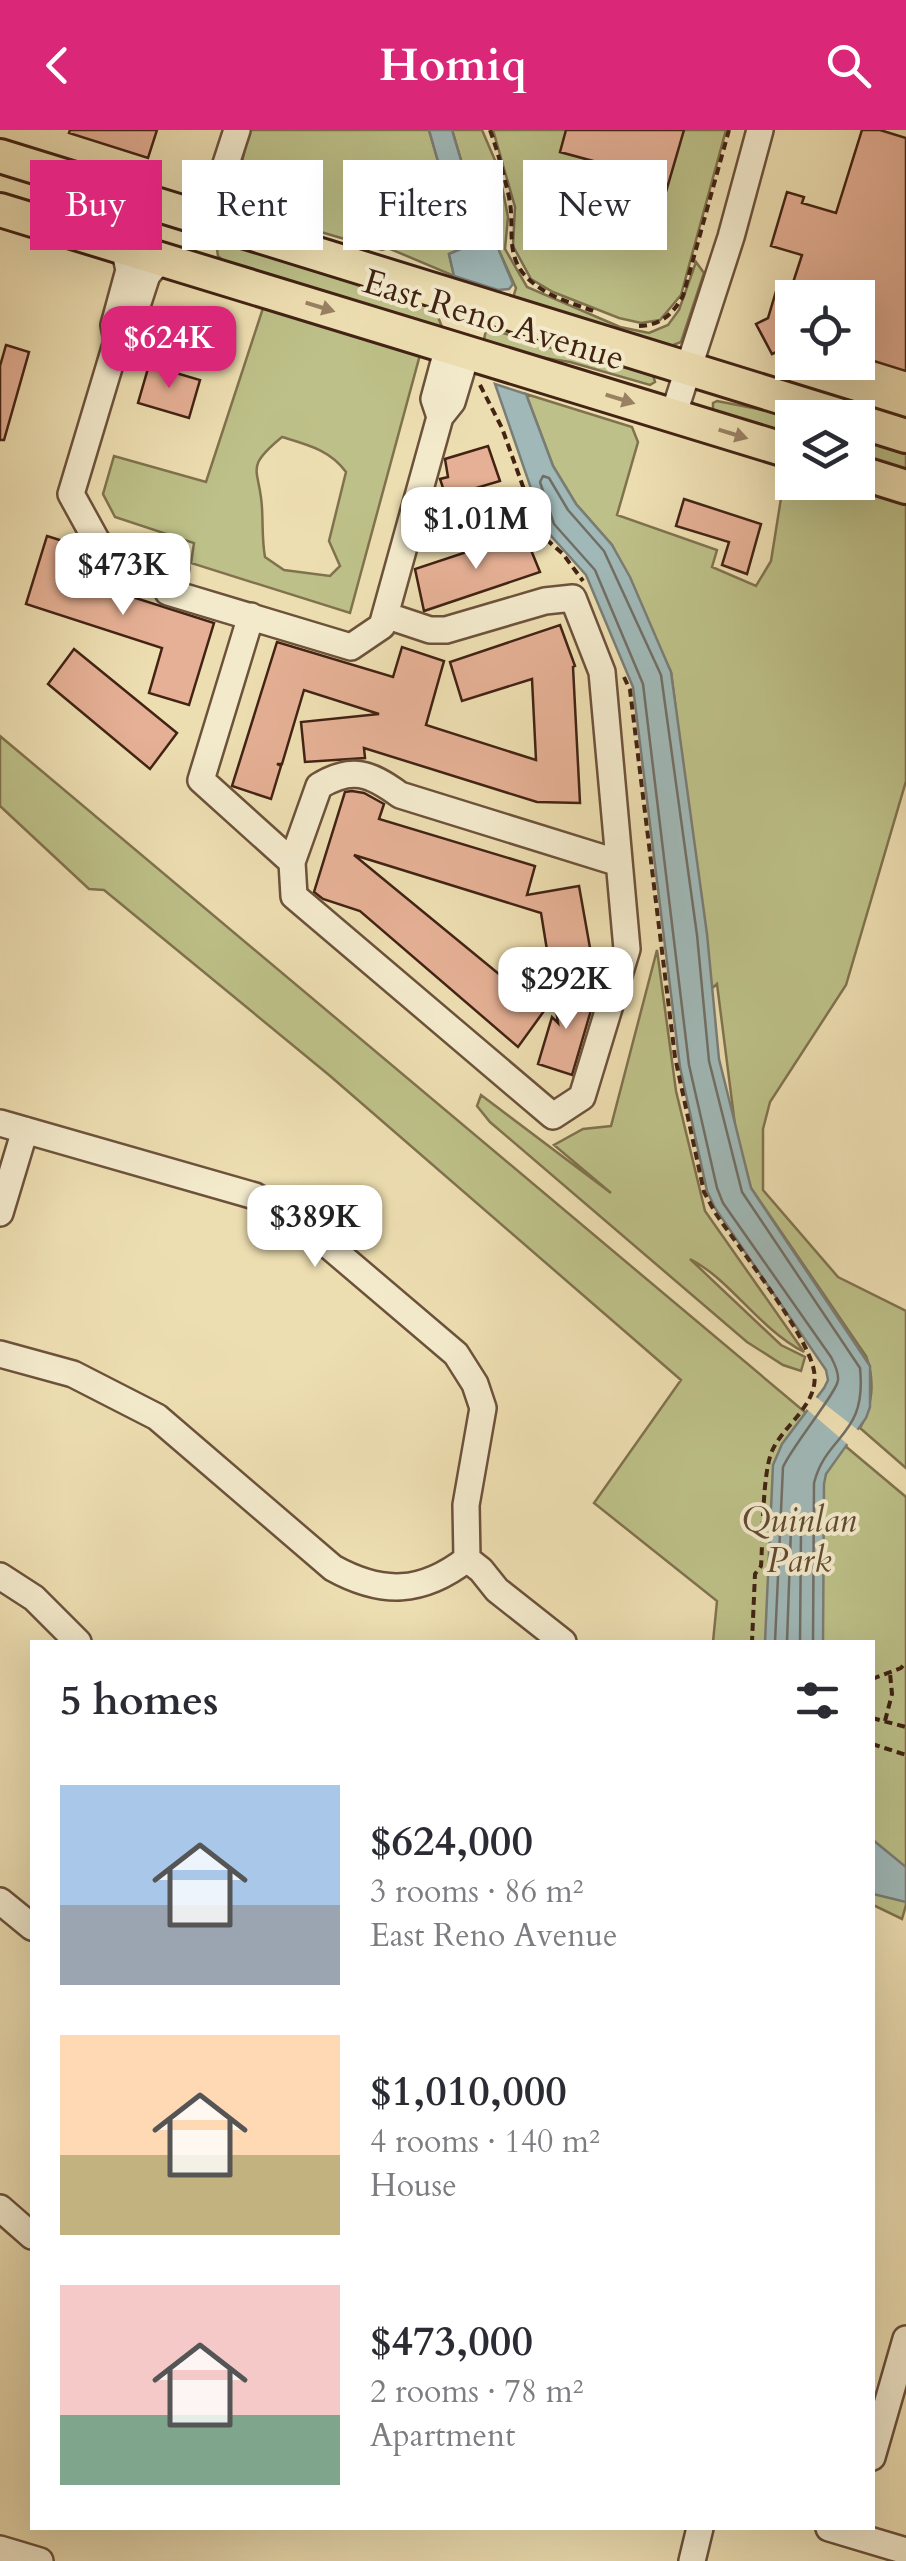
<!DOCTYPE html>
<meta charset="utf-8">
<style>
:root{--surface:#fff;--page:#f2f2f3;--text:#2b2b33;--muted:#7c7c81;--accent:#db2777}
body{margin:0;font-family:Cardo,serif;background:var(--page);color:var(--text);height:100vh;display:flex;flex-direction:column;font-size:38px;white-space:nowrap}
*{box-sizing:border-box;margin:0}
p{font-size:32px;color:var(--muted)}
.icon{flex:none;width:55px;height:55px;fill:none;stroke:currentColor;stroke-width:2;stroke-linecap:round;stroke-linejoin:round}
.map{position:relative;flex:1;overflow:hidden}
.drawer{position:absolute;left:30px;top:1510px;width:845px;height:890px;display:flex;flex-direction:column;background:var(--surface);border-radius:0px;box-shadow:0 10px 40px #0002}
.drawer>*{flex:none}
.hud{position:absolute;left:30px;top:30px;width:848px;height:90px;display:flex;gap:20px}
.controls{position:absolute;left:775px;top:150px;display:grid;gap:20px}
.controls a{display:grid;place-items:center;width:100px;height:100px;border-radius:0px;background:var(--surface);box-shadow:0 10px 40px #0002;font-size:50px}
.price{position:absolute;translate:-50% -85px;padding:0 22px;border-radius:20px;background:#fff;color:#222;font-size:32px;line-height:65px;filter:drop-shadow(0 2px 5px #0008)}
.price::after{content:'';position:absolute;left:50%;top:60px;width:30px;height:22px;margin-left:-15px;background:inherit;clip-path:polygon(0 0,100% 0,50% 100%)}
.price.current{background:var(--accent);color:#fff}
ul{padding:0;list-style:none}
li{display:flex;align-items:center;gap:30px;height:250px;padding:0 30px}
li span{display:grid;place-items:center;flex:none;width:280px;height:200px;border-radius:0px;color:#555}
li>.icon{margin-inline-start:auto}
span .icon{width:120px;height:120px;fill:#fffc;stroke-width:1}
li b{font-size:42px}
h2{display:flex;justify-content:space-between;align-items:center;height:120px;padding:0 30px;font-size:42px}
.tag{padding:0 35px;border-radius:0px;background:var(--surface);box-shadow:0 10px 40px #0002;font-size:35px;line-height:90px}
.tag.current{background:var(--accent);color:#fff}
header{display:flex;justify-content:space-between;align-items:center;height:130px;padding:0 30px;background:var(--accent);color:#fff;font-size:45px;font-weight:700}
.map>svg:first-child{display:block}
</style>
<header><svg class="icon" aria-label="back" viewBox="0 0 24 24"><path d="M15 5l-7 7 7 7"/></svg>Homiq<svg class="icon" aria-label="search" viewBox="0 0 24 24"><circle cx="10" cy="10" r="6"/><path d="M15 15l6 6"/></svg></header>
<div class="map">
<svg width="906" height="2431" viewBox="0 0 906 2431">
<rect width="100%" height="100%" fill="#eddeb1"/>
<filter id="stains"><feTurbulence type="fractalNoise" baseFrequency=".002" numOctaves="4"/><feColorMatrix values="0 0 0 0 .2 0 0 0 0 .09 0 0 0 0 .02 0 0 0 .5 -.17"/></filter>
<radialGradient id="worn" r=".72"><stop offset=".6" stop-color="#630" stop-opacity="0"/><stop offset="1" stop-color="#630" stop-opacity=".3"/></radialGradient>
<path fill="#bdc088" stroke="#80724e" stroke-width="2.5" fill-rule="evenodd" d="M249 0H429L463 118 449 124 454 146 388 118 382 120 256 83 243 75 239 46Z
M452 0H482L497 35 504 66 508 87 505 119 527 157 620 197 649 203 668 195 679 180 696 132 704 143 681 212 663 219 512 171 516 158 495 112 483 113 482 100Z
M493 0H726L681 165 660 190 641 193 619 188 553 162 531 149 513 116 515 77Z
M216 112 289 129 419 168 438 187 442 197 439 202 226 134 218 126Z
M265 172 421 221 350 483 191 433 194 413 115 387 103 364 114 326 206 352ZM282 307C308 315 330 320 346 342L329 411 340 436 330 446 284 440 265 427C262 411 263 395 262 378 260 338 243 339 282 307Z
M490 199 571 224 635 232 653 245 655 252 650 255 570 232 514 223 483 214 486 200Z
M526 264 632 297 638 312 617 385 717 420 712 437 756 456 771 431 786 337 792 339V352L839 353 906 372V651L846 855 770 972 763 999V1060L838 1147 906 1181V1338L860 1298C873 1276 875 1250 866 1226L751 1058 736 1003 717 854 711 859 671 542 612 415 576 374 553 336Z
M717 271 798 287 792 288V310L713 282V273Z
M858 302 906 317V344L858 330Z
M0 606 906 1367V1775L902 1789 873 1775 872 1512H713L717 1471 594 1373 681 1250 329 945 104 760 89 759 0 676Z
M657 820 676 961 705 1081 804 1222C758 1198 731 1150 690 1129L781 1215 805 1227 801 1241 783 1235 747 1212 490 992 477 976 481 965 611 1063 554 1015 583 999 611 996Z"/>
<path fill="#a0b9b8" stroke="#7a7d76" stroke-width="2.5" d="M429 0H452L482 101 483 112 495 111 513 154 509 159 498 160 454 146 449 124 463 118Z
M495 254 526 264 553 336 576 374 612 415 630 447 671 542 707 804 719 929 751 1058 870 1236V1277L866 1288 826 1344 824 1354 823 1512H765L773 1335 782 1314 824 1258 828 1250 826 1240 715 1078 707 1061 680 937 633 557 586 445 545 399Z
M873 1710 906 1737V1772L873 1764Z"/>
<path fill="#eddeb1" d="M812 1264 863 1304 853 1319 803 1276Z"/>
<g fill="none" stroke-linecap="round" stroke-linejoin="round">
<path stroke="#716e66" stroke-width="2.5" d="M775 1512 783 1337C792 1316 838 1261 838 1250 839 1242 834 1233 831 1227L723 1073 717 1058 689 935 643 554 595 440 554 394 540 352 543 346 549 348 568 380 604 421 661 545 697 805 709 931 742 1062 860 1238C867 1307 827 1303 814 1353L813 1512
M787 1512 791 1398 796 1394 801 1399 800 1512"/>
</g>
<path fill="#e5b095" stroke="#422314" stroke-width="2.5" d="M70 0H157L148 28 69 3Z
M566 0H684L663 72 588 53 593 31 560 22Z
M862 0H880L906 8V241L858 226V168H792V220L785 218 772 224 756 194 768 188 777 158 790 162 802 125 771 116 787 62 804 67 802 73 836 83Z
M6 215 29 222 4 310H0V236Z
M149 235 200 250 189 288 138 273Z
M488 316 500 351 446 367 440 349 448 347 445 329Z
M684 369 761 394 747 444 722 435 729 412 676 396Z
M524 403 540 442 424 481 415 439Z
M47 406 82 417 86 425 79 450 214 493 189 575 149 563 162 518 26 474Z
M560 495 575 536 573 537 580 673 537 672 364 618 365 628 305 632 301 592 379 584 304 560 282 634H277L281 636 271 669 232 656 277 512 393 547 402 517 444 531 426 595 536 630 532 549 462 571 450 532Z
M74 519 177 603 150 639 48 554Z
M352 661 364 663 384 674 379 689 535 736 527 765 579 756 595 846 552 851 541 783 354 725 544 881 518 917 360 781 323 769 314 762 345 662Z
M559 860 594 870 572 945 538 934 552 887 558 893 555 873Z"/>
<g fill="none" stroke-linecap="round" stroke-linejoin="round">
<g stroke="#6d523b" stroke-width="30">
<path id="minor" d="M208 89 237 0
M124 117 129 140 114 195 117 211 71 364 99 415 176 438 168 462 351 517 382 496 440 287 452 272 467 222
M130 197 147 145 162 128
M673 286 731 107 760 0
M440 287 434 269 448 217
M385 485 430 500H446L545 471 573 468 602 542 627 819 582 967 553 986 294 766 292 732 319 656C352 636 370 643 400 665L619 733
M251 486 201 650 292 732
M0 993 255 1066 302 1093 456 1224 475 1254 483 1278 466 1375 467 1429
M0 1083 25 1000
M0 1224 73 1244 157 1287 333 1438C382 1465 422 1464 467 1429
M467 1429 481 1440 497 1460 563 1512
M0 1446 34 1468 78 1512
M0 1771 32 1797
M0 2078 32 2106
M872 2327 906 2209
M829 2398 906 2421
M0 2419 40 2431
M692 2431 700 2398"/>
</g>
<g stroke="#422314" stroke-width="38">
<path id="major" d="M0 26 848 288
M0 80 792 322
M858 291 906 306
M858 342 906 357"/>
</g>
<path stroke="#422314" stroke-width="4" stroke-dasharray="8 5" stroke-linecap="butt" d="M490 0C498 22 504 45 509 67 516 101 502 128 533 153 551 168 575 174 596 182
M639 196C661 195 672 185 683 166L729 0
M480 255 502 298 540 404 563 424 583 451
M624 547 630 560 675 927 704 1062 716 1084C739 1118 808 1205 814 1241 820 1274 784 1294 772 1321 762 1345 763 1408 761 1436L755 1444 752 1512
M872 1549 901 1538 906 1532
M872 1588 906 1597
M885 1591 892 1564 890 1543
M872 1614 906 1625"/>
<use href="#minor" stroke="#f3eacc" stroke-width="25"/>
<use href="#major" stroke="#eddeb1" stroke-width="32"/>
</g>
<defs><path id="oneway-solid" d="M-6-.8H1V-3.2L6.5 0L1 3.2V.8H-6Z" transform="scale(2.5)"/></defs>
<g fill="#988062">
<use href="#oneway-solid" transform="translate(320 177) rotate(17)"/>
<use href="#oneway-solid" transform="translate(620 269) rotate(17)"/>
<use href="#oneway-solid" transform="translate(733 304) rotate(17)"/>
</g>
<g text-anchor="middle" stroke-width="8" stroke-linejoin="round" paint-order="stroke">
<g font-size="35" fill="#422314" stroke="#f3eacc">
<text transform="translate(494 189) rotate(17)" y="12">East Reno Avenue</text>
</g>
<g font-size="35" font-style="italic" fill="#614a31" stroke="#f3eacc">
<text x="799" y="1402">Quinlan<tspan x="799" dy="40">Park</tspan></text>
</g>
</g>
<rect width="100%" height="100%" filter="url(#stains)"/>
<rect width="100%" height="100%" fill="url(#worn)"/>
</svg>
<div class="controls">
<a><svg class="icon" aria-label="locate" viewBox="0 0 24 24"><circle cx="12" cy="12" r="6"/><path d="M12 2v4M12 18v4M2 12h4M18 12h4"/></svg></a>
<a><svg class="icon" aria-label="layers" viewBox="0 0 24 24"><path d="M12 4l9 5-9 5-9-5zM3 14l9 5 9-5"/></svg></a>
</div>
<b class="price current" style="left:169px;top:261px">$624K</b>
<b class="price" style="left:476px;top:442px">$1.01M</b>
<b class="price" style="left:123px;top:488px">$473K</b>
<b class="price" style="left:566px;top:902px">$292K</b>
<b class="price" style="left:315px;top:1140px">$389K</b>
<div class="hud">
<a class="tag current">Buy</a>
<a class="tag">Rent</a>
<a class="tag">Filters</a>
<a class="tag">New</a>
</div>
<section class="drawer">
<h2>5 homes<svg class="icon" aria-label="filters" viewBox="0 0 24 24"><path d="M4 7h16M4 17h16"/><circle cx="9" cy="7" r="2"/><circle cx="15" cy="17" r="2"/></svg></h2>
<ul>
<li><span style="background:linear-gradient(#a9c7e8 60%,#9aa5b1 0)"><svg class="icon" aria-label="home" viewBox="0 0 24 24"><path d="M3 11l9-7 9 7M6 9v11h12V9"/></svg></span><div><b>$624,000</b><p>3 rooms · 86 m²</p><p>East Reno Avenue</p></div></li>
<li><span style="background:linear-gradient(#ffd9b3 60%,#c2b280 0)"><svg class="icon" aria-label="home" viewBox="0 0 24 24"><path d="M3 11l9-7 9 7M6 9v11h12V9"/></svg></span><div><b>$1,010,000</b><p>4 rooms · 140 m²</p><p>House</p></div></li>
<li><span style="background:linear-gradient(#f6c9c9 65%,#7fa58c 0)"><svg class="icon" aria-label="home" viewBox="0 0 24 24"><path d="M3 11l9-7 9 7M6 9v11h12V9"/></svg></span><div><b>$473,000</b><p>2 rooms · 78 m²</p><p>Apartment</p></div></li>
</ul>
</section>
</div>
